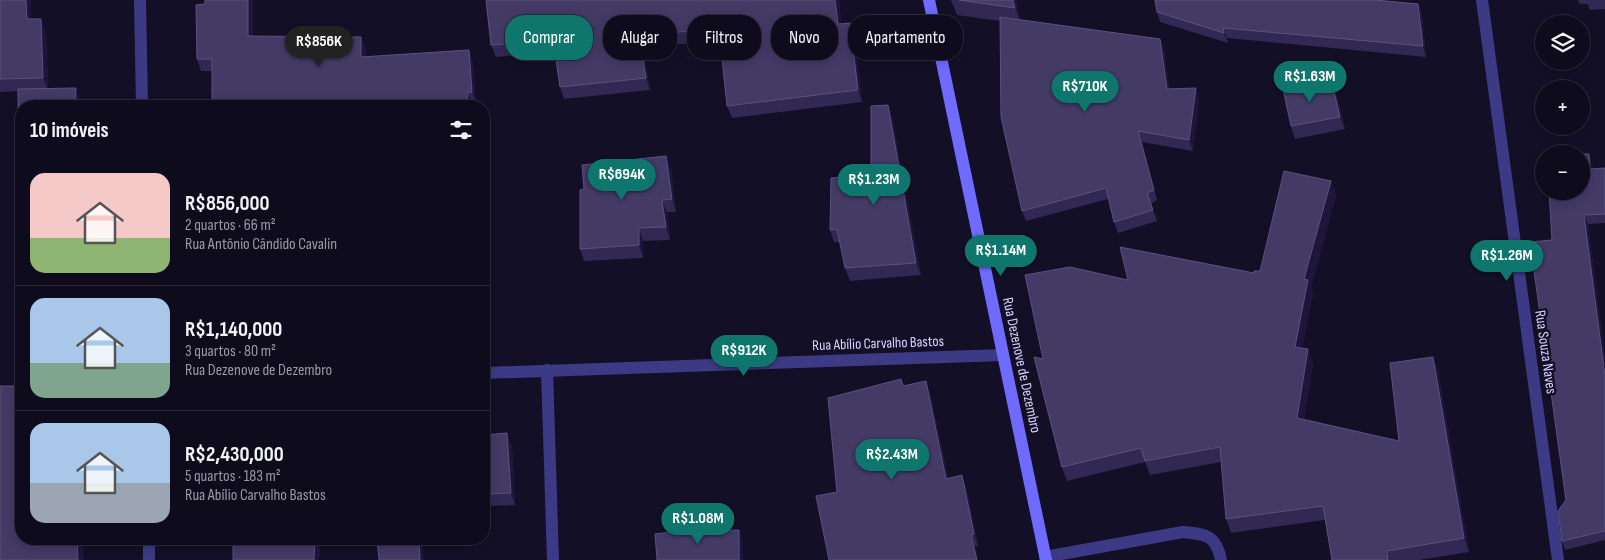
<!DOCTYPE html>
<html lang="pt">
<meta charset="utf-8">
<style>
:root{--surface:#0e0b1c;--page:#171425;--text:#f1f3f6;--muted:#9b9ba3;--line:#2e2b3b;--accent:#0f766e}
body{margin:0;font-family:"Sofia Sans Condensed",sans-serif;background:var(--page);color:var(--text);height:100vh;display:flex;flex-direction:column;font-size:19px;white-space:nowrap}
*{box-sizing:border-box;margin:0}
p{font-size:16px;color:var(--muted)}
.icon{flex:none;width:28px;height:28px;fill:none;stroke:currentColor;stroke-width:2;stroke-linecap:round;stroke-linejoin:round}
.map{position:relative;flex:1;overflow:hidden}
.drawer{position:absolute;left:15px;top:100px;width:475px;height:445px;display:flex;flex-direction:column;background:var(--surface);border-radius:20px;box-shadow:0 2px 12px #0003,0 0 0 1px var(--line)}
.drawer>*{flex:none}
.top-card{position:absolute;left:505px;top:15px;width:475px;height:45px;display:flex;gap:10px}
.controls{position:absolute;left:1535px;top:15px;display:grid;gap:10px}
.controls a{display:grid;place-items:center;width:55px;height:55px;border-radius:50%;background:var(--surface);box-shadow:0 2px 12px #0003,0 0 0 1px var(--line);font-size:25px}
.price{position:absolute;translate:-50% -42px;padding:0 11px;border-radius:18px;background:var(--accent);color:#fff;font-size:16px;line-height:32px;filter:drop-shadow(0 1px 2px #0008)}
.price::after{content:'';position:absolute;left:50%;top:30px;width:15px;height:11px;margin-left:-8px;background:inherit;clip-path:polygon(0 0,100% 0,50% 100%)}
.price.selected{background:#222;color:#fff}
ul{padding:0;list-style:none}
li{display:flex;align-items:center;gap:15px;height:125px;padding:0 15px}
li+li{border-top:1px solid var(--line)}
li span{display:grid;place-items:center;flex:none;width:140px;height:100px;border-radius:15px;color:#555}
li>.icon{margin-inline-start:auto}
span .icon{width:60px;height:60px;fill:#fffc;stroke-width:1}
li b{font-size:21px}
h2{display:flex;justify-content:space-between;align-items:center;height:60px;padding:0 15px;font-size:21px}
.pill{padding:0 18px;border-radius:20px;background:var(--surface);box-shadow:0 2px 12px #0003,0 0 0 1px var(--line);font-size:18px;line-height:45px}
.pill.selected{background:var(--accent);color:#fff}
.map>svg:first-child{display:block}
</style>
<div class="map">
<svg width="1605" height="560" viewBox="0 0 1605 560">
<rect width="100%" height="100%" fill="#130f26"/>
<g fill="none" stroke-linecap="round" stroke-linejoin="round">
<path stroke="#3d3a85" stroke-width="12" d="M1045 557 1183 532C1206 534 1216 535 1221 560"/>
<path stroke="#3d3a85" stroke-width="12" d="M140 0 142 106
M1482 0 1558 560
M547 370 553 560
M484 373 1003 355
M149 539V560"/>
<path stroke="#6f6bff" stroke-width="12" d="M929 0 1046 560"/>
</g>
<path fill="#312854" d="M0 0H31V19L46 32 48 88 80 100 21 106V276L18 267V91L0 92Z
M253 0V36L361 37 366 50V57L469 50 473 63 476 104 472 105 212 71H201L197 59 205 4Z
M486 0H839L841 24 850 23 854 35 862 102 732 118 727 106 720 41 643 47 650 90 564 99 560 87 555 52 496 57 491 45Z
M951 0H1016L1020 20 1160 39 1164 49 1169 88 1199 98 1193 151 1142 142 1157 200 1151 204 1157 221 1118 233 1114 222 1108 199 1026 221 1022 211 1000 21 957 15Z
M1155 0H1377L1418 4 1422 14 1426 57 1227 38 1228 43 1160 22 1157 12Z
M1578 0H1605V9L1590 10 1588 4H1580Z
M1337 95 1345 129 1295 139 1291 126Z
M892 117 921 275 850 281 845 268 840 242H834L830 230 871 175Z
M1592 163V169L1605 168V223L1588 224 1605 360V540L1565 550 1562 541 1566 500 1552 240Z
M671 168 676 212H667L670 240 643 241V258L584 261 580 249 584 189Z
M1331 181 1336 195 1311 288 1313 294 1302 348 1313 363 1304 419 1399 441 1433 357 1438 371 1469 552 1419 560H1332L1325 520 1231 533 1226 519 1221 462 1150 475 1145 462 1067 481 1062 467 1043 359 1128 280 1254 273 1260 271Z
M903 386 930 393 948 478 966 487 978 546H975L837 492Z
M484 435 512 446 515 505 484 506Z"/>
<path fill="#1d163a" d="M26 0H31V32L27 19Z
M248 0H253V48L248 36Z
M835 0H839L842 36 838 24Z
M1013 0H1016L1021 24 1015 8Z
M1418 4 1422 14 1426 57 1423 46Z
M41 19 46 32 48 90 43 78Z
M850 23 854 35 862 102 858 90Z
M1223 28 1227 38 1228 43 1224 33Z
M639 35 643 47 650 90 646 78Z
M361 37 366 50V69L361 57Z
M1160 39 1164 49 1171 99 1167 89Z
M469 50 473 63 476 104 472 92Z
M1332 83 1337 95 1345 129 1340 117Z
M76 88 80 100V106H75Z
M1196 88 1199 98 1193 151 1189 140Z
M468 92 472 105V106H467Z
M888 105 892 117 921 275 916 263Z
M1138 131 1142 142 1157 200 1154 190Z
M1589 154 1592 163 1593 178 1590 169Z
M666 156 671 168 676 212 672 199Z
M1331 181 1336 195 1311 288 1313 294 1300 361 1295 347 1304 279Z
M662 200 667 212 670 240 666 227Z
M1584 215 1588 224 1605 360V376Z
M639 228 643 241V258L639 245Z
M1308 349 1313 363 1302 431 1297 418Z
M1433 357 1438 371 1469 552 1464 538Z
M926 381 930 393 950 490 946 479Z
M507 433 512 446 515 505 511 493Z
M962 475 966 487 978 546 974 534Z
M739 530 742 540 743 560H739Z
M971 535 975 546 978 560H977Z
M77 539H83L84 560H78Z
M315 539H321L319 560H314Z
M419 539H422L424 560H420Z"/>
<path fill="#433a66" stroke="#5a527e" d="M0 0H26L27 19H41L43 78 0 79Z
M205 0H248V36L361 37V57L469 50 472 92H468L467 106H212V59H197L196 5 205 4Z
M486 0H835L838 24 850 23 858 90 727 106 719 29 639 35 646 78 560 87 553 40 491 45Z
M959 0H1013L1015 8Z
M1155 0H1376L1418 4 1423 46 1223 28 1224 33 1157 12Z
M1000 17 1160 39 1167 89 1196 88 1189 140 1138 131 1154 190 1147 193 1153 210 1114 222 1106 188 1022 211 1001 117Z
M1332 83 1340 117 1291 126 1282 84Z
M76 88 75 106H21V267H18V89Z
M888 105 916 263 845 268 837 229 830 230 831 178 871 175V106Z
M1581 154H1589L1590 169 1605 168V214L1584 215 1605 376V531L1562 541 1558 511 1566 500 1530 242 1552 240 1549 191H1581Z
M666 156 672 199 662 200 666 227 639 228V245L580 249V190L584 189 582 165Z
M1284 171 1331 181 1304 279 1308 280 1295 347 1308 349 1297 418 1399 441 1390 363 1433 357 1464 538 1387 551 1388 560H1332L1323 506 1226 519 1220 447 1145 461 1141 448 1062 467 1034 357 1043 359 1025 275 1070 267 1128 280 1120 247 1254 273V271H1260Z
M901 379 903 386 926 381 946 479 962 475 974 534 971 535 977 560H829L816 496 837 492 828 398Z
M0 386H21V539H77L78 560H0Z
M507 433 511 493 484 494V435Z
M739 530V560H657L655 534 680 531Z
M258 539H315L314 560H233V543L258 541Z
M377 539H419L420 560H379Z"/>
<g text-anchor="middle" stroke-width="5" stroke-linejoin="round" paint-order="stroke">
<g font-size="15" fill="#d9d4ff" stroke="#130f26">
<text transform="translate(878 343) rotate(-2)" y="5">Rua Abílio Carvalho Bastos</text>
<text transform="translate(1546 352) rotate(82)" y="5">Rua Souza Naves</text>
<text transform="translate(1022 365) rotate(78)" y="5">Rua Dezenove de Dezembro</text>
</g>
</g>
</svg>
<div class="controls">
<a><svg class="icon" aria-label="layers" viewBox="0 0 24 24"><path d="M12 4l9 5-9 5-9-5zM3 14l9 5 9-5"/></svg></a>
<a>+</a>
<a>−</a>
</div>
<b class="price selected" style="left:319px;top:68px">R$856K</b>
<b class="price" style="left:1310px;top:103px">R$1.63M</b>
<b class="price" style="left:1085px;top:113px">R$710K</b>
<b class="price" style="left:622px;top:201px">R$694K</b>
<b class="price" style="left:874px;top:206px">R$1.23M</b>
<b class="price" style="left:1001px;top:277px">R$1.14M</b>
<b class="price" style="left:1507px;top:282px">R$1.26M</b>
<b class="price" style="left:744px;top:377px">R$912K</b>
<b class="price" style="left:892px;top:481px">R$2.43M</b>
<b class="price" style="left:698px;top:545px">R$1.08M</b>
<div class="top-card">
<a class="pill selected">Comprar</a>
<a class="pill">Alugar</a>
<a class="pill">Filtros</a>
<a class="pill">Novo</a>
<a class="pill">Apartamento</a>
</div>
<section class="drawer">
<h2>10 imóveis<svg class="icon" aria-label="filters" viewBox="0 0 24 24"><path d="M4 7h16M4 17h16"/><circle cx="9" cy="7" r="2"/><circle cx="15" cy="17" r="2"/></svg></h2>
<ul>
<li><span style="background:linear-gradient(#f6c9c9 65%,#8fb573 0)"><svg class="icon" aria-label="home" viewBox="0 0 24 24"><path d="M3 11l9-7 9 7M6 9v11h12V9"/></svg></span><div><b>R$856,000</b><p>2 quartos · 66 m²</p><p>Rua Antônio Cândido Cavalin</p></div></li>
<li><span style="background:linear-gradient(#a9c7e8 65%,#7fa58c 0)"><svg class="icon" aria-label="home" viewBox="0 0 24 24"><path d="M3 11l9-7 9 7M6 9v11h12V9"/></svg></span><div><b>R$1,140,000</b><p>3 quartos · 80 m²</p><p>Rua Dezenove de Dezembro</p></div></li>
<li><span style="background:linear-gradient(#a9c7e8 60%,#9aa5b1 0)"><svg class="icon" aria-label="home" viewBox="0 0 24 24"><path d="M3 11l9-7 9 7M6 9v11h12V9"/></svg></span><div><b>R$2,430,000</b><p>5 quartos · 183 m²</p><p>Rua Abílio Carvalho Bastos</p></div></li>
</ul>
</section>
</div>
